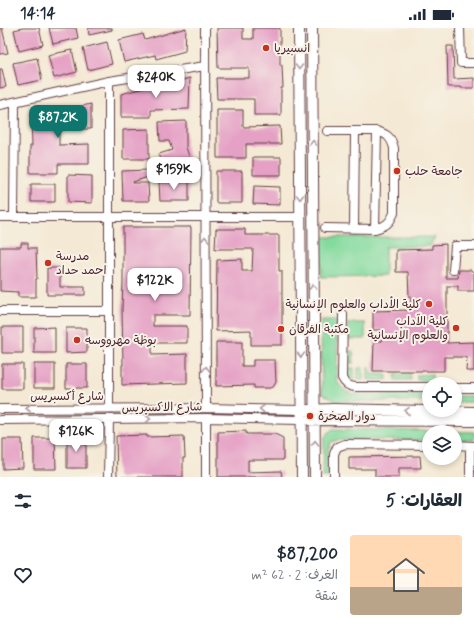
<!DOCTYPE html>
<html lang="ar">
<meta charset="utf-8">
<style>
:root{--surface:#fff;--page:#f2f2f3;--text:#1f2937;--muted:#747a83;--accent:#0f766e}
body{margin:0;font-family:Mynerve,"Playpen Sans Arabic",sans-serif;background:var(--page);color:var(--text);direction:rtl;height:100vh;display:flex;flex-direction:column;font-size:15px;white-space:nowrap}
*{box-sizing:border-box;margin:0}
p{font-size:13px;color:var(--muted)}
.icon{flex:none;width:22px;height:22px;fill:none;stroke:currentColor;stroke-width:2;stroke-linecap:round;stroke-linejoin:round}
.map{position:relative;height:449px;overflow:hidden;direction:ltr}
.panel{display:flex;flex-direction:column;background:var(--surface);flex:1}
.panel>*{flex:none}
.tools{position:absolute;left:422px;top:349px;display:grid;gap:8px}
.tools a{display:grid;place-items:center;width:40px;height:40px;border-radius:50%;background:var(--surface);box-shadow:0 2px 6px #0003;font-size:20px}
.price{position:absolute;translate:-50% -34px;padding:0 9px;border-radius:8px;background:#fff;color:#222;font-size:13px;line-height:26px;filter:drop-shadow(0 1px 2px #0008)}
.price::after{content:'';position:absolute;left:50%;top:24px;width:12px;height:9px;margin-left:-6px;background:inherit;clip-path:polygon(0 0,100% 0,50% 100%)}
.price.active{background:var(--accent);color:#fff}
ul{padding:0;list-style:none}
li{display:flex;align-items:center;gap:12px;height:100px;padding:0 12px}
li span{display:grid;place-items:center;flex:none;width:112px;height:80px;border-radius:4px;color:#555}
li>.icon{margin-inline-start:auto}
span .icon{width:48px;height:48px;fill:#fffc;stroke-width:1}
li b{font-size:17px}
h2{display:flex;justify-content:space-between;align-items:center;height:48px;padding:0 12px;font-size:17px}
.status{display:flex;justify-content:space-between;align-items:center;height:28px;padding:0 20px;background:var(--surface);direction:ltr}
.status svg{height:11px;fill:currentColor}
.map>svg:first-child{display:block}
</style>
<div class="status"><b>14:14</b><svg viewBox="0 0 49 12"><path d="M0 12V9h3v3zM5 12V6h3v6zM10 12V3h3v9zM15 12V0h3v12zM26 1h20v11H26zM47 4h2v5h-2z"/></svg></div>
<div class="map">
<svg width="474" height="449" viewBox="0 0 474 449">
<rect width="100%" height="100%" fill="#f7f3e8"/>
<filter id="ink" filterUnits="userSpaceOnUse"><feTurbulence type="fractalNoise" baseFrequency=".025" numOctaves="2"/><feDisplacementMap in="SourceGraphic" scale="8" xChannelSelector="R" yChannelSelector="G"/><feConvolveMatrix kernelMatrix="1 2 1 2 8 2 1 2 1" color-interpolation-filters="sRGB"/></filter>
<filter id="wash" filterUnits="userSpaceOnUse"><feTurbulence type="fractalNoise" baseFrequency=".012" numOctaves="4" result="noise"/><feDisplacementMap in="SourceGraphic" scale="16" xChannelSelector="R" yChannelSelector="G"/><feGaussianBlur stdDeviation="0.9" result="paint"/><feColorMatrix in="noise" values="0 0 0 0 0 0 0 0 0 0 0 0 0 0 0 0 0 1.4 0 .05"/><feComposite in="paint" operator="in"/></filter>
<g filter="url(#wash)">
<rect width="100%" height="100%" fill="#f4e9d4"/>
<path fill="#83da9e" stroke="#667c64" d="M321 209H435L430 218 385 219V248L321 249Z
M321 292H337V353C341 360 345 363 352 366L429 367V373H335L322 365Z
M348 295H365V311H348Z
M348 323H353L354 335H348Z
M348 340H354V352L349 350 348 348Z
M358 340H363V352H358Z
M368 340H370L371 346 387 347V352H368Z
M410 346 411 352H395V347Z
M432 346V352H417V347Z
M455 368H474V374H455Z
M332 401 474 404V412H455V404H429V412H338L331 414 328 422V449H323L324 410Z"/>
<g id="blocks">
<path fill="#e5a0c5" d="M0 0H2L8 25 0 26Z
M23 0H39L43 17 19 23 14 2Z
M49 0H76L78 10 53 16Z
M88 0H112V2L89 7Z
M186 0 185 23 156 31 155 27 124 34 119 12 143 6 145 12Z
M217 0H243V11H253V0H280V37H282L283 60H281V87H254V71H217L216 50H249V40H218Z
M107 14 112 36 88 42 83 20Z
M447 18H453L454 51 474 50V60H461V59H448Z
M72 22 77 44 54 50 48 27Z
M37 30 42 52 18 57 13 35Z
M0 41H2L6 59 0 60Z
M190 50 189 81 151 82V89H121V66L151 58V60Z
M91 76V101H59V117L89 116V136H58V145H30V118H32L31 85 59 79V83Z
M217 82H243V99L280 98 281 116H246V130H217Z
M186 93V119L192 138 185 140 186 141 179 143V141L164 145 159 126 172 122 169 113H160L159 94Z
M149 101V131H123V102Z
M253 129H281V147H253Z
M148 142V149L133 154V155H148L149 173H123L122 143Z
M216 143H242V175H216Z
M68 147 92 148V175L68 174Z
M159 154H189V173H160Z
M31 156H55V174H31Z
M254 158 280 159V177L253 176Z
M123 199H191L190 287H153V298H187V315H152V327L187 326V355L122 357V337H123L122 282 123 254Z
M216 201H245V207H279V243H282V317H251V302L216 303 217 232 242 231V243H252L253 221H215Z
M21 215H28V220H36L37 251H36V269H18V264L0 263V219H21Z
M446 216V250H458L459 242H471L474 245V263H458V258H447V315L474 314V343H466L467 329H444V343H373L374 313H382L381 302H373V283L411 282V269H409L408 244H396V222L432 221V217Z
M47 240H60V259H85V267H47Z
M2 299H23V325H2Z
M55 299V325H34V300Z
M66 300H87V324L66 325Z
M216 314H242V338H253V332H275L276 354 274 358 270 360H254V357L216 358Z
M2 336H23V361H2Z
M34 336H55V360H34Z
M66 336H87V360H66Z
M246 403V406H275L283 410V432H248V444L281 443 282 449H218V404Z
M147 407V409L184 408 185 430H183V449H117L116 408Z
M34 410H55L56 441H34Z
M67 410H86V440H67Z
M3 411H22L23 440 3 441Z
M420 428 421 440H399V449H375V441H349V429Z"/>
</g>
</g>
<g filter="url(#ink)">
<use href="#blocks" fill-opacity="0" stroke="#643d44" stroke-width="1"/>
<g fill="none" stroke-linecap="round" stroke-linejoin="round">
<g stroke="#643d44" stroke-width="10">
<path id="minor" d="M205 0 206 380
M460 0 461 35H474
M109 53V380
M0 77 109 53 205 38
M0 189H300
M14 189 15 74
M325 200 375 201C386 198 390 195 394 185V120C391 109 387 106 377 103H327
M354 200 355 103
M375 201 377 103
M453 242 455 218H474
M0 283H109
M343 286 342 350C345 356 348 358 355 359H429
M455 360H474
M0 381 206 380 301 382
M0 392 206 390 301 392
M455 417 474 418
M108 449 109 392
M206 449V390
M334 449V426L337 419 345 416 429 417
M470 449V418"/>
</g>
<g stroke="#643d44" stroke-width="12">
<path id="major" d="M299 0 302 449
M312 0 315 449
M308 382 333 381 474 384
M309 392 474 393"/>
</g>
<use href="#minor" stroke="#fff" stroke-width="8"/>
<use href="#major" stroke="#fff" stroke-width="10"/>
</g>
<defs><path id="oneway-chevron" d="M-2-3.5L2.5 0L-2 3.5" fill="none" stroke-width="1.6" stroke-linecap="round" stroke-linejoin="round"/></defs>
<g stroke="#ae9aa0">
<use href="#oneway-chevron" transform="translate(299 39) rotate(90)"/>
<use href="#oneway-chevron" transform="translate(313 115) rotate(-90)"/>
<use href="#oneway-chevron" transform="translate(300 169) rotate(90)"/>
<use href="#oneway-chevron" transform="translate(205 211) rotate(-90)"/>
<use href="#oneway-chevron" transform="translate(313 259) rotate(-90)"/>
<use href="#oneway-chevron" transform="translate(301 327) rotate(90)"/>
<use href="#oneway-chevron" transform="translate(206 341) rotate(-90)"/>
<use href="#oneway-chevron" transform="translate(28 380) rotate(180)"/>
<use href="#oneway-chevron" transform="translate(262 381) rotate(-179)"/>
<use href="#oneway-chevron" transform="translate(407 383) rotate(-179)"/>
<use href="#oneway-chevron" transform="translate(148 391) rotate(-1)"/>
<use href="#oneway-chevron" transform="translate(315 415) rotate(-90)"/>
</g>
</g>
<g fill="#c8321e" stroke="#f7f3e8" stroke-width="1.5">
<circle cx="266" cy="20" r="4"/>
<circle cx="397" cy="143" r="4"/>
<circle cx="48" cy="235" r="4"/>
<circle cx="429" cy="276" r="4"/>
<circle cx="456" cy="300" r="4"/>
<circle cx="281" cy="301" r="4"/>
<circle cx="77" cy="312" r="4"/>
<circle cx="310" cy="388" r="4"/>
</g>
<g text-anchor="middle" stroke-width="4" stroke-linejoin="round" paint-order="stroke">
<g font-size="12" fill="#4a1f2b" stroke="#f7f3e8" text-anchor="start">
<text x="274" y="24">انسبيريا</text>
<text x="405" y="147">جامعة حلب</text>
<text x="56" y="232">مدرسة<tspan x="56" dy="14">احمد حداد</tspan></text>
<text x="421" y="280" text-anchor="end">كلية الأداب والعلوم الإنسانية</text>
<text x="448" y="297" text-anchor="end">كلية الآداب<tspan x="448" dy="14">والعلوم الإنسانية</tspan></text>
<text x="289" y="305">مكتبة الفرقان</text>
<text x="85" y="316">بوظة مهرووسه</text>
<text x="318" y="392">دوار الصخرة</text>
</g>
<g font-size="12" fill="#4a1f2b" stroke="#f7f3e8">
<text x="67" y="372">شارع أكسبريس</text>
<text transform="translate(162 379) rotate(-1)" y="4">شارع الاكسبريس</text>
</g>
</g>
</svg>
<div class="tools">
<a><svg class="icon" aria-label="locate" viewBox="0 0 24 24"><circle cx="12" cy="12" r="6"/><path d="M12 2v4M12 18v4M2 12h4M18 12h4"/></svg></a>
<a><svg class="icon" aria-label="layers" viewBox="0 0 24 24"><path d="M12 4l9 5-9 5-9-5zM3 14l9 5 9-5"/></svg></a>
</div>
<b class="price" style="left:156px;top:71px">$240K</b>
<b class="price active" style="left:58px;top:111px">$87.2K</b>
<b class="price" style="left:174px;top:163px">$159K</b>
<b class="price" style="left:155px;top:274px">$122K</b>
<b class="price" style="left:76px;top:425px">$126K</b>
</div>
<section class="panel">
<h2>العقارات: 5<svg class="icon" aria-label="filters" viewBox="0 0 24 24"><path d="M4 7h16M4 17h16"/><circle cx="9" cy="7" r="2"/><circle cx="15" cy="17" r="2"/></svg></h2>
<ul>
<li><span style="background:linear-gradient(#ffd9b3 65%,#b9a48a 0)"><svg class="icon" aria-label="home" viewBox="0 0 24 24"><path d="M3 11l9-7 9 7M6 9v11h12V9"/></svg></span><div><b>$87,200</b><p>الغرف: 2 · 62 m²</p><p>شقة</p></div><svg class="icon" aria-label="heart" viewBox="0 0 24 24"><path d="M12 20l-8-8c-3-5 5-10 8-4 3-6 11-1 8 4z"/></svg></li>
</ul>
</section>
